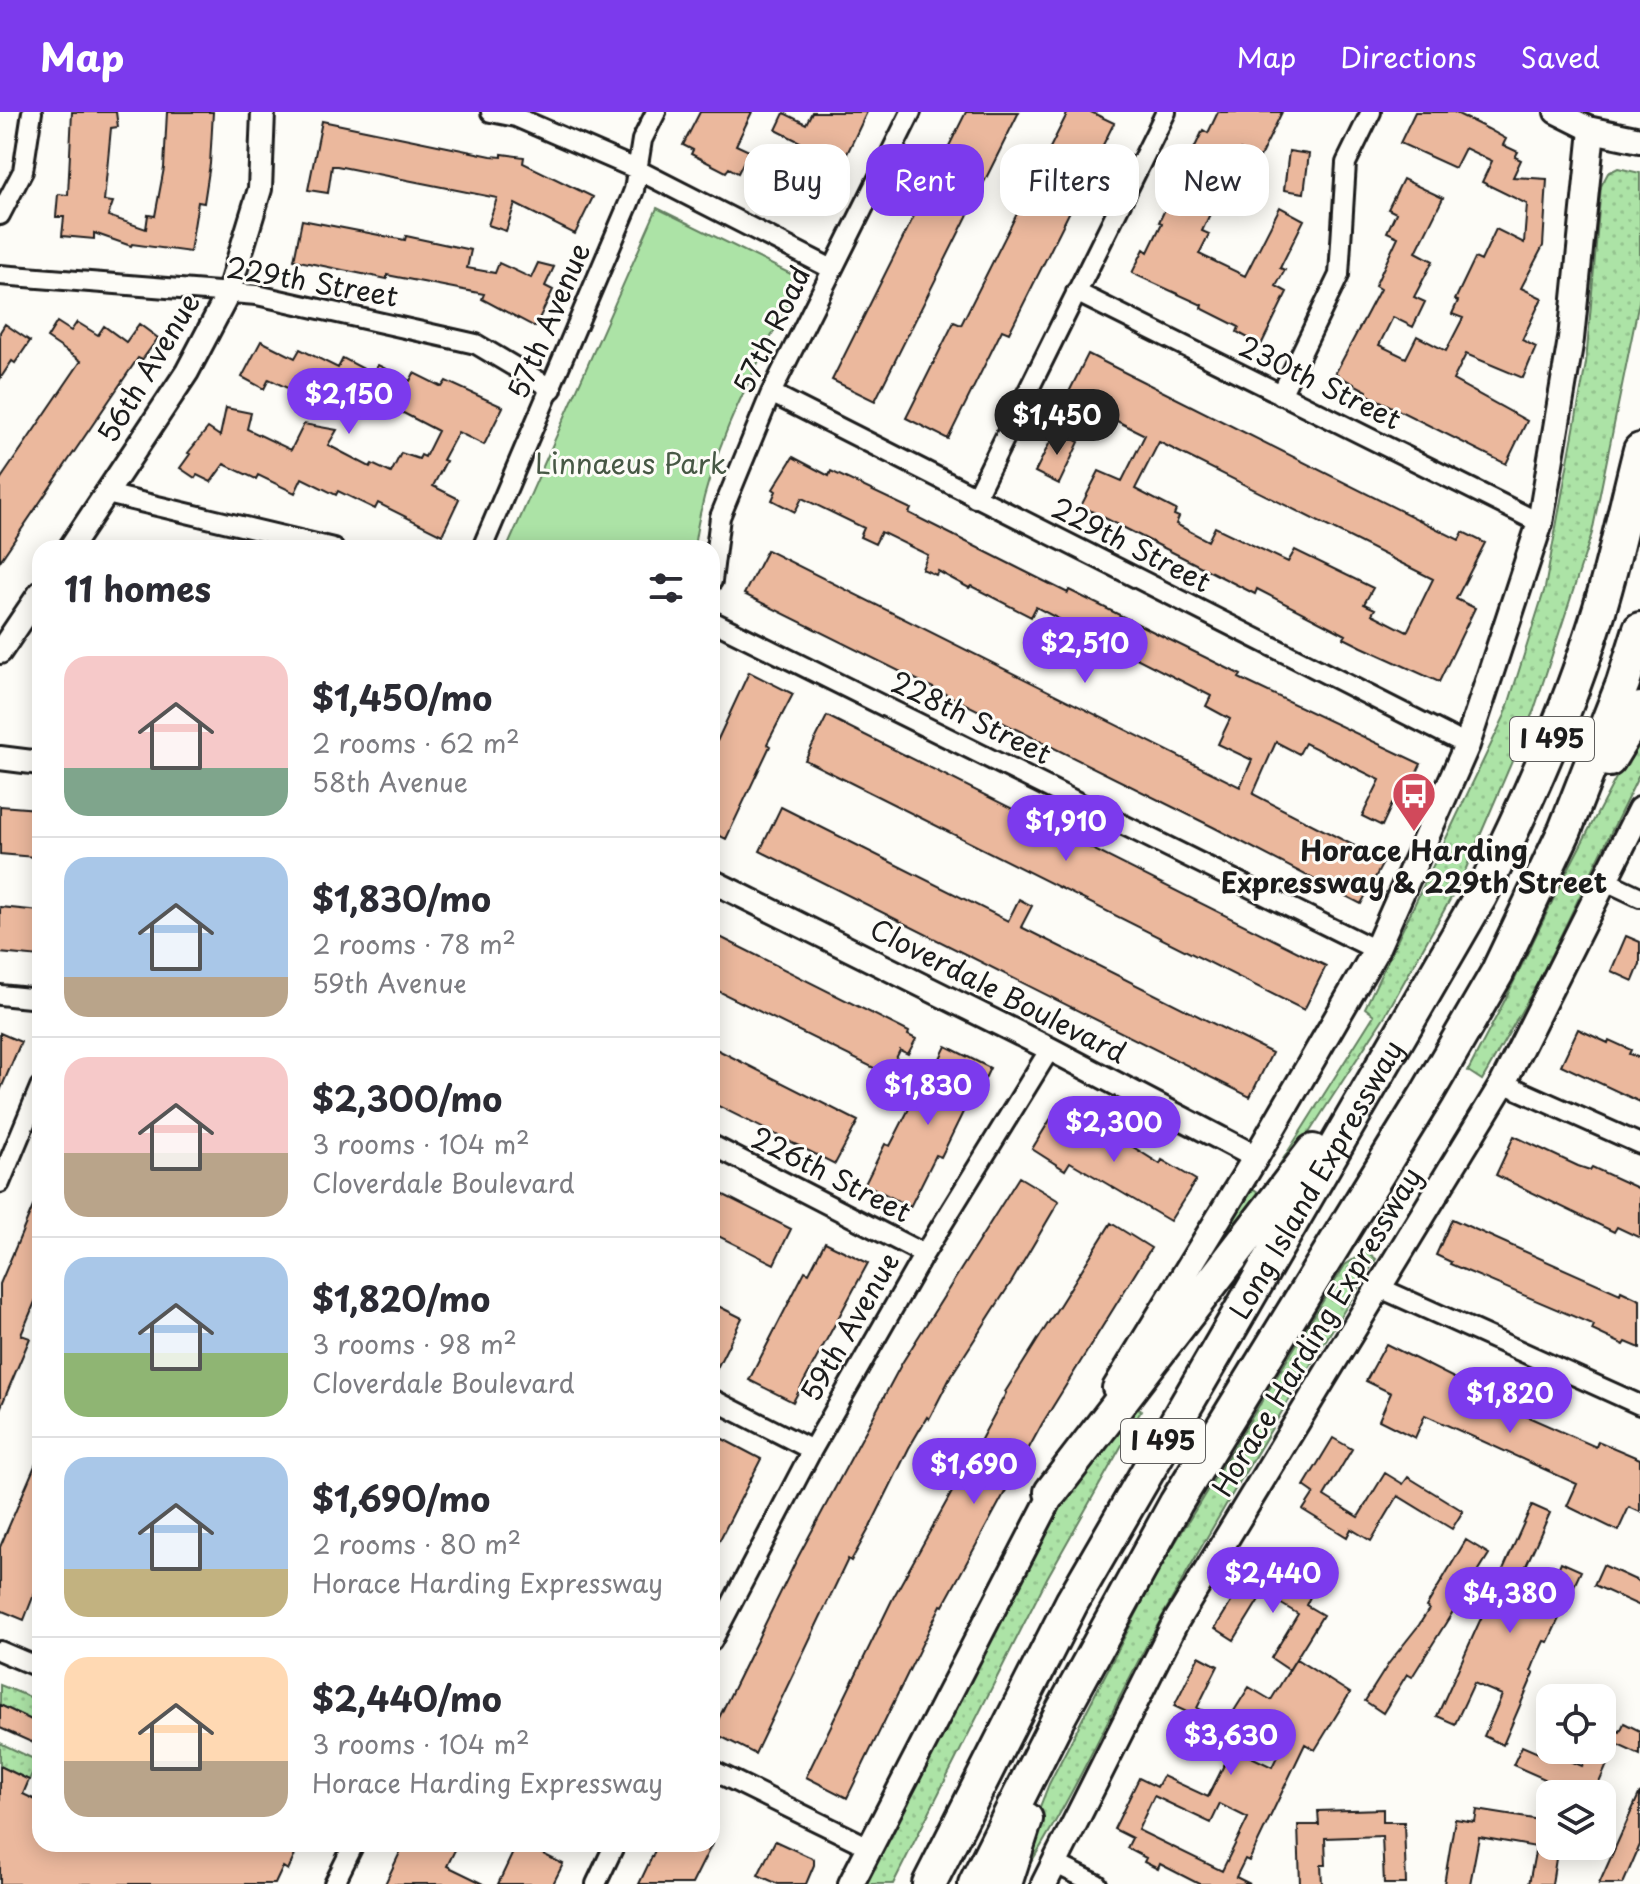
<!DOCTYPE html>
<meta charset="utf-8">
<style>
:root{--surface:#fff;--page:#f7f7f7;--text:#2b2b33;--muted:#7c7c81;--line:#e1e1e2;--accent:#7c3aed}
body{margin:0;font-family:"Playpen Sans",sans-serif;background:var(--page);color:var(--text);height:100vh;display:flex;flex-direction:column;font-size:30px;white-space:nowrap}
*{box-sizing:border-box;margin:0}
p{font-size:26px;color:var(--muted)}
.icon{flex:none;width:44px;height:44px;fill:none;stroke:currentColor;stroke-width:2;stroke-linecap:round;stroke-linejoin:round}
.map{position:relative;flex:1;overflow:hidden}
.side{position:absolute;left:32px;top:428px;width:688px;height:1312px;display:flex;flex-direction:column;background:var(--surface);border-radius:24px;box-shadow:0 4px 20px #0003}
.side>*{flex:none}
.guide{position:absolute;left:744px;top:32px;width:760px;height:72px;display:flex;gap:16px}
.buttons{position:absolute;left:1536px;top:1572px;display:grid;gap:16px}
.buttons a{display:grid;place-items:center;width:80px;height:80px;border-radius:16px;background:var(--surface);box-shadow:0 4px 20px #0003;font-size:40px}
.price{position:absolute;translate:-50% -68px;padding:0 18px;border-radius:28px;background:var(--accent);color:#fff;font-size:26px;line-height:52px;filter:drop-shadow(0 2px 4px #0008)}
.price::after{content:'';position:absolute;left:50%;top:48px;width:24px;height:18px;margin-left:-12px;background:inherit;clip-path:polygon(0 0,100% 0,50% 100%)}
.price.on{background:#222;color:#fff}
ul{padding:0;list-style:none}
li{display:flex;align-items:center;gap:24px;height:200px;padding:0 32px}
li+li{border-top:2px solid var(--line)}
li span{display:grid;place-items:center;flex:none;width:224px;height:160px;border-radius:24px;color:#555}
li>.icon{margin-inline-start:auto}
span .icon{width:96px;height:96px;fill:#fffc;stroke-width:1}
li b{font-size:34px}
h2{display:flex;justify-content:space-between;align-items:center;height:96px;padding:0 32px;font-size:34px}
.chip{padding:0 28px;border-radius:24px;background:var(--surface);box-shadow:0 4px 20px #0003;font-size:28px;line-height:72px}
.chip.on{background:var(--accent);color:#fff}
header{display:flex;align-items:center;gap:48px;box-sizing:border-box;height:112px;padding:0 40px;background:var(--accent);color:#fff}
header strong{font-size:38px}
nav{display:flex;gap:44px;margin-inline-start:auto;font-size:28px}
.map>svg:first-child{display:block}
</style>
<header>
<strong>Map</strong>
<nav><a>Map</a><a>Directions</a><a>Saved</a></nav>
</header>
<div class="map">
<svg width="1640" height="1772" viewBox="0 0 1640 1772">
<defs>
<pattern id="grass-dots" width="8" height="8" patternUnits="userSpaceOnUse" patternTransform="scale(2)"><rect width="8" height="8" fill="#ace3a6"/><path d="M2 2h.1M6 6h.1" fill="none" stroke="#93c28e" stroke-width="1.8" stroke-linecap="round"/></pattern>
</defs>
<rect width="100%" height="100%" fill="#fdfcf7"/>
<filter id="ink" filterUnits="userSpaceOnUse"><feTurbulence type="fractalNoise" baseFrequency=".0125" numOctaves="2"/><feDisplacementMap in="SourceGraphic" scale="16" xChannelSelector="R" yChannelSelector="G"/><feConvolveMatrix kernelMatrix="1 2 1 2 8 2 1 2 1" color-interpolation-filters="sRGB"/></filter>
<g filter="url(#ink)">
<path fill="url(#grass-dots)" stroke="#648061" stroke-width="2" d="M1618 56 1640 61V185L1592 421 1534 598 1461 768 1386 902 1261 1095 1138 1258 1252 1076 1261 1082 1374 903 1365 896 1505 603 1545 476 1586 251 1601 74 1608 61Z
M1640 620V661L1537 872 1482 968 1468 959 1505 888 1563 767Z
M1366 1139 1376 1147C1299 1272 1220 1397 1150 1527 1106 1609 1069 1695 1017 1772L1024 1735 1049 1672 1161 1454 1345 1153Z
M1133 1294 1141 1299 1047 1466 893 1772H864L1068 1378Z
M0 1573 40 1589V1612L0 1593Z
M0 1631 38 1649 29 1668 0 1654Z"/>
<path fill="#ace3a6" stroke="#648061" stroke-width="2" d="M657 96 801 167C758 251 706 340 694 436H507Z"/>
<path fill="#ebb89d" stroke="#1c1c1c" stroke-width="2" fill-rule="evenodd" d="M72 0H116L118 15 111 16 104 89 113 90 108 104 146 117 148 103 155 104 164 56 167 0H213L210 52 204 91 198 90 190 140 132 132 131 134 94 121V127L62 124 64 105H56L58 82 68 83Z
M700 0H752L736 33 749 39 738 61 729 56 726 60 691 42 693 38 683 33Z
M812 0H867L833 71 828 69 814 99 773 79 800 30 776 18 784 1 806 12Z
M966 0H1019L875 289 832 268Z
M1068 0H1091L1114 11 1009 221 1002 218 948 327 906 306 954 210 961 213Z
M1218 0H1282L1259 47 1240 38 1202 119 1209 122 1199 142 1245 164 1280 95 1304 108 1280 156 1285 158 1276 174 1287 180 1261 233 1237 220 1239 215 1201 196 1202 193 1132 161 1144 137 1148 140 1162 111 1159 110 1203 18 1208 21Z
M1415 0H1454L1488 17 1506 27 1503 33 1518 40 1515 45 1521 48 1513 65 1547 67 1543 134 1521 176 1542 186 1522 228 1536 235 1523 266 1466 242 1453 268 1527 309 1506 352 1366 282 1367 279 1335 262 1380 177 1375 174 1398 125 1387 120 1396 101 1388 97 1403 67 1443 86 1416 140 1433 149 1414 185 1425 190 1413 215 1393 205 1379 233 1406 246 1417 224 1446 239 1463 206 1452 202 1458 189 1455 188 1475 146 1481 149 1496 117 1524 131 1527 92 1482 70 1492 49 1465 36 1455 56 1400 31Z
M322 9 491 44 502 45V42L524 45 523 51 593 85 575 122 515 92 506 119 488 113 497 86 337 54H332L328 81 308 78Z
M1289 39 1309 42 1304 81 1284 78Z
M302 108 405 128 406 124 471 138 467 156 495 161 499 151 531 166 538 151 554 155 545 174 553 178 535 215 482 187 484 182 387 163V167L294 148Z
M57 210 71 219 77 210 98 223 104 214 126 230 139 212 158 226 142 248 138 246 0 449V368L81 249 47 226Z
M5 212 30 229 15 251 12 249 0 267V220Z
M261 229 295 246 300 237 338 256 343 246 373 262 378 253 410 269 414 261 442 275 446 269 503 295 484 333 458 320 443 348 446 349 433 374 459 387 442 423 378 391 375 397 338 379 336 383 302 366 295 381 258 363 256 367 224 352 211 370 197 363 195 366 180 356 190 342 188 341 208 316 220 324 226 296 251 301 247 317 291 338 304 312 337 318 328 333 370 355 372 352 391 361 401 341 419 347 421 343 425 345 438 319 386 292 382 301 376 299 374 303 348 289 345 293 322 281 316 290 269 267 264 277 242 265Z
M1088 242 1459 428 1463 420 1485 431 1456 487 1475 496 1439 570 1362 535 1344 526 1346 523 1257 477 1255 482 1081 394 1099 359 1122 369 1145 323 1067 284ZM1159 330 1433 467 1407 520 1372 502 1375 497 1364 492 1373 476 1295 438 1288 450 1215 415 1208 429 1176 412 1179 405 1174 403 1176 398 1135 377Z
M1056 318 1079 330 1059 372 1035 360Z
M793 345 829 364 831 359 911 397 909 401 1022 458 1068 481 1069 478 1241 563 1239 566 1421 652 1402 692 1394 688 1382 714 1362 704 1380 668 1305 631 1299 642 1276 630 1253 682 1384 749 1361 792 1213 715 744 482 767 438 1240 675 1252 648 1218 632 1230 607 1206 594 1211 584 1117 536 1113 545 1066 522 1070 513 1036 495 1031 505 971 474 969 476 938 459 936 463 922 457 928 443 881 420 875 432 860 425 864 416 802 386 795 400 772 388 776 379 773 377Z
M749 560 793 582 767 632 770 634 726 727 712 720V640Z
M827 604 1326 854 1304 898 805 648Z
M0 694 38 697 34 745 0 742Z
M781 695 1008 809 1019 787 1032 794 1021 815 1272 941 1250 985 760 739Z
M0 795 40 799V845L0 841Z
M718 824 909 920 908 923 916 927 908 942 900 938 888 963 712 876V835Z
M1626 824 1640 830V852L1633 869 1611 859Z
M1578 917 1608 931 1609 928 1631 938 1629 942 1640 946V990L1561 953Z
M0 921 21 930 0 979Z
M946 934 990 956 971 996 966 994 941 1045 936 1043 910 1095 865 1072 885 1032 890 1034 916 983 921 985Z
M712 935 858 1009 835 1052 712 991Z
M1058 995 1107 1026 1111 1021 1160 1052 1162 1048 1196 1068 1170 1109 1070 1050 1065 1058 1032 1037Z
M1514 1024 1578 1054 1590 1058 1592 1055 1640 1077V1126L1617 1115 1614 1120 1496 1063Z
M1019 1065 1059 1089 1012 1169 951 1264 929 1307 927 1305 909 1336 870 1415 851 1449 848 1447 755 1642 712 1620 798 1445 902 1251Z
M712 1077 791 1117 774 1152 712 1121Z
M40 1078V1178L21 1223 30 1226 0 1297V1172Z
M1452 1107 1620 1182 1621 1179 1640 1188V1236L1626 1230 1624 1233 1592 1218 1594 1213 1450 1152 1451 1150 1436 1143Z
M1111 1111 1151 1136 1042 1312 943 1494 941 1493 847 1686 806 1665 893 1486 972 1344 1006 1281 1005 1280Z
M825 1130 868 1151 793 1290 749 1268 805 1159 809 1161Z
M712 1191 742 1206 712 1266Z
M1386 1232 1456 1267 1454 1272 1596 1335 1598 1329 1640 1347V1400L1629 1395 1618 1419 1567 1394 1577 1372 1425 1303 1415 1326 1379 1308 1391 1281 1366 1269Z
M717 1324 761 1347 712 1443V1334Z
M1333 1326 1352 1337 1324 1384 1358 1405 1385 1361 1403 1372 1408 1365 1463 1399 1452 1417 1398 1384 1371 1429 1351 1417 1347 1425 1303 1398 1314 1381 1304 1374Z
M40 1342V1467L24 1508 0 1498V1435Z
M1532 1393 1550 1401 1515 1478 1543 1491 1561 1450 1581 1459 1548 1530 1544 1529 1537 1544 1531 1559 1534 1561 1503 1633 1484 1624 1502 1583 1474 1571 1455 1612 1437 1604Z
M1466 1428 1489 1442 1412 1565 1407 1562 1383 1601 1365 1589 1389 1551 1419 1513 1429 1497 1426 1495Z
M1603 1453 1640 1470V1494L1594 1473Z
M1267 1458 1310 1485 1306 1493 1323 1503 1289 1558 1271 1546 1298 1502 1263 1481 1234 1528 1215 1516 1245 1468 1256 1475Z
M1199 1544 1218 1554 1197 1596 1227 1610 1249 1575 1271 1588 1296 1547 1350 1581 1315 1638 1305 1632 1249 1749 1245 1747 1236 1765 1250 1772H1199L1160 1752 1158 1757 1144 1750 1146 1746 1127 1736 1132 1726 1114 1717 1139 1666 1157 1675 1163 1664 1208 1685 1232 1637 1187 1615 1193 1603 1174 1594ZM1263 1606 1288 1622 1272 1655 1245 1642ZM1154 1684 1211 1711 1220 1692 1248 1706 1222 1759 1138 1718Z
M0 1593 40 1612V1634L0 1616Z
M1624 1611 1640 1619V1643L1616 1632 1595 1680 1576 1671 1572 1679 1513 1653 1522 1634 1545 1644 1547 1639 1582 1654 1590 1638H1602V1612L1620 1620Z
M0 1654 29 1668 23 1682 40 1690V1732H300L288 1758 283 1755 275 1772H0Z
M1640 1680V1733L1623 1772H1599Z
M1383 1697V1710H1404L1406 1772H1384L1382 1724 1325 1726 1326 1753H1321L1322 1772H1300L1298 1713H1319L1318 1699Z
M1477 1698 1540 1708 1542 1699 1550 1700V1734H1558L1552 1772H1529L1536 1735 1479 1725 1470 1772H1444L1455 1707 1475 1710Z
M775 1729 814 1747V1753L806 1772H778L758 1763Z
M404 1732H458L447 1754 484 1772H385Z
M517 1732H523L563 1752 553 1772H498Z
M658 1732H712L692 1772H639Z"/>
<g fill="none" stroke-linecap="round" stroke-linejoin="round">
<g stroke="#1c1c1c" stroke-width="24">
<path id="minor" d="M491 0 516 5 636 57 832 157
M0 103 23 59 32 0
M0 163 257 183 476 232 552 277
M1076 180 1540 411
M771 281 1467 633
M1281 283 1339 163 1346 51 1371 0
M107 382 333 436
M975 386 1166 0
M482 436 629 91 634 78 642 28 656 0
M712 469 720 405 771 281 911 0
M712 509 1376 838
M1606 769 1640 785
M0 883 40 887
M1503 971 1640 1032
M712 1033 924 1142
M0 1071 40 975
M1378 1175 1640 1293
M712 1287 812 1338
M712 1529 812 1338 924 1142 1050 937
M0 1539 40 1556
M712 1658 869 1735
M1054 1751 1097 1772
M334 1772 354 1732
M596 1772 615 1732"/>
</g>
<g stroke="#1c1c1c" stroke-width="28">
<path id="tertiary" d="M1556 0 1592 18
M70 436 187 260 228 182 260 77 263 0
M0 540 40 481
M0 646 40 651
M712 769 1050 937 1256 1045"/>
</g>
<g stroke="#1c1c1c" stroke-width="30">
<path id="secondary" d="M1115 1276 1256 1045 1376 838 1467 633 1540 411 1571 227 1592 18 1640 28
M851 1772 1061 1365
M1044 1772 1175 1511 1503 971 1640 698"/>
</g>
<g stroke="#1c1c1c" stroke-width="38">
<g id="motorway">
<path d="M1609 648 1640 597"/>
<path d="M1051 1380 1313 1039"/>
<path id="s1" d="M929 1772 1072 1490 1480 785C1522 701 1561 616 1590 527 1611 465 1624 401 1640 338"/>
<path d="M975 1772 1059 1605 1176 1391 1428 980 1497 861 1565 718 1623 571 1640 517"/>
<path d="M1005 1772 1026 1707"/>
</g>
</g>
<use href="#minor" stroke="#fdfcf7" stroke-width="18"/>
<use href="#tertiary" stroke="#fdfcf7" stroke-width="22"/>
<use href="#secondary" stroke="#fdfcf7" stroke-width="24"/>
<use href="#motorway" stroke="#fdfcf7" stroke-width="32"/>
</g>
</g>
<defs>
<g id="bus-pin" transform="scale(2.3)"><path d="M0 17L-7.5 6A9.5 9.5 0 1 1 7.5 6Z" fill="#d1495b" stroke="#fdfcf7"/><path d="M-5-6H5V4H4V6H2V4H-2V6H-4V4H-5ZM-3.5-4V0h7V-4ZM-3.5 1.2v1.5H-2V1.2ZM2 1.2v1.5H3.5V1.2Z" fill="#fff"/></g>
</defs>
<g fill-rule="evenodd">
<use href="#bus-pin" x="1414" y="682"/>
</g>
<g text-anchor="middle" stroke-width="6" stroke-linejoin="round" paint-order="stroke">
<g fill="#fdfcf7" stroke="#605f5e" stroke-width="2">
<rect x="1510" y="605" width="84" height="44" rx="6"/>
<rect x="1121" y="1307" width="84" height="44" rx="6"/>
</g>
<g font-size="26" font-weight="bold" fill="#1c1c1c">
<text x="1552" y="636">I 495</text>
<text x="1163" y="1338">I 495</text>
</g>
<g font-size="28" fill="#1c1c1c" stroke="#fdfcf7">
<text transform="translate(312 170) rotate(10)" y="10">229th Street</text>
<text transform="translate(549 209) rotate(-67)" y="10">57th Avenue</text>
<text transform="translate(772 218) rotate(-64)" y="10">57th Road</text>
<text transform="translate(149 256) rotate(-59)" y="10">56th Avenue</text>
<text transform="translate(1320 271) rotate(26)" y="10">230th Street</text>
<text transform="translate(1131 433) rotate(27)" y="10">229th Street</text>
<text transform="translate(971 606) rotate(26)" y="10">228th Street</text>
<text transform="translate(998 879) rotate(27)" y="10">Cloverdale Boulevard</text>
<text transform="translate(831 1063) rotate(27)" y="10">226th Street</text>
<text dy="10" stroke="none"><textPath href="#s1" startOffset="804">Long Island Expressway</textPath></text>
<text transform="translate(850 1215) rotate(-60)" y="10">59th Avenue</text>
<text transform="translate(1317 1220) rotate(-59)" y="10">Horace Harding Expressway</text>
</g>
<g font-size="28" fill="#475845" stroke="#fdfcf7">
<text x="631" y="362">Linnaeus Park</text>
</g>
<g font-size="28" font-weight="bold" fill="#1c1c1c" stroke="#fdfcf7">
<text x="1414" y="749">Horace Harding<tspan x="1414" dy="32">Expressway &amp; 229th Street</tspan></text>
</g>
</g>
</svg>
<div class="buttons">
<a><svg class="icon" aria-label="locate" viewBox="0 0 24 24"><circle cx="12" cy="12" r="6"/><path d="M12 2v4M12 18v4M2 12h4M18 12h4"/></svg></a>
<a><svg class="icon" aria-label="layers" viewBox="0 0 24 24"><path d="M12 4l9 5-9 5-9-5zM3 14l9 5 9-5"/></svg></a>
</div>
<b class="price" style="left:349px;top:324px">$2,150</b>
<b class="price on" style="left:1057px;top:345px">$1,450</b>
<b class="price" style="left:1085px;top:573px">$2,510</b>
<b class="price" style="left:1066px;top:751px">$1,910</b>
<b class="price" style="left:928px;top:1015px">$1,830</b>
<b class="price" style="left:1114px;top:1052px">$2,300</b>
<b class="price" style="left:1510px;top:1323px">$1,820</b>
<b class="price" style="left:974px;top:1394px">$1,690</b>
<b class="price" style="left:1273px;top:1503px">$2,440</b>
<b class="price" style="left:1510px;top:1523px">$4,380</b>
<b class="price" style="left:1231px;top:1665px">$3,630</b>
<div class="guide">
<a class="chip">Buy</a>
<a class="chip on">Rent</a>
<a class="chip">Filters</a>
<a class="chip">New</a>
</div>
<section class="side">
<h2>11 homes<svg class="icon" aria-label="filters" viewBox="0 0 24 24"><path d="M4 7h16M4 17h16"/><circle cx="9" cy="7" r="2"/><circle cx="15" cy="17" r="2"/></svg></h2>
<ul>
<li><span style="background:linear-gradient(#f6c9c9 70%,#7fa58c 0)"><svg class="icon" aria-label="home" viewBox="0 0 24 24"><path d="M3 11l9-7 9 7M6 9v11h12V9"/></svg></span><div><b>$1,450/mo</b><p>2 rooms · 62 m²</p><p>58th Avenue</p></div></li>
<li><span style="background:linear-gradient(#a9c7e8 75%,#b9a48a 0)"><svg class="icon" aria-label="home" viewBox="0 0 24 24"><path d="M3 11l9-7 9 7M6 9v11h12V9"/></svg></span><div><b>$1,830/mo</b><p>2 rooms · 78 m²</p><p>59th Avenue</p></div></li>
<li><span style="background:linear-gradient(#f6c9c9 60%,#b9a48a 0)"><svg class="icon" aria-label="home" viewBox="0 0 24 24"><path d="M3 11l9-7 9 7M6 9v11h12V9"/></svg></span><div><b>$2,300/mo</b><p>3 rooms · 104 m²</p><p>Cloverdale Boulevard</p></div></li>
<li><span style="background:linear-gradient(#a9c7e8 60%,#8fb573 0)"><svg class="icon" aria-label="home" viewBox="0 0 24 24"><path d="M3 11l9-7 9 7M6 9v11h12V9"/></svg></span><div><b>$1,820/mo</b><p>3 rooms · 98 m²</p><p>Cloverdale Boulevard</p></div></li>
<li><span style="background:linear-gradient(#a9c7e8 70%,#c2b280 0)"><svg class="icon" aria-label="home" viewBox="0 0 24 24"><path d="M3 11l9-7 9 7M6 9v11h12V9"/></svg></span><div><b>$1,690/mo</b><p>2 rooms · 80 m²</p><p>Horace Harding Expressway</p></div></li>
<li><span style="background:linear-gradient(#ffd9b3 65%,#b9a48a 0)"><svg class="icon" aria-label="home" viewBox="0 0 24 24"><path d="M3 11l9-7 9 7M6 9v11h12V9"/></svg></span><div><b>$2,440/mo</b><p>3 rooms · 104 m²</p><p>Horace Harding Expressway</p></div></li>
</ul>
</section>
</div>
